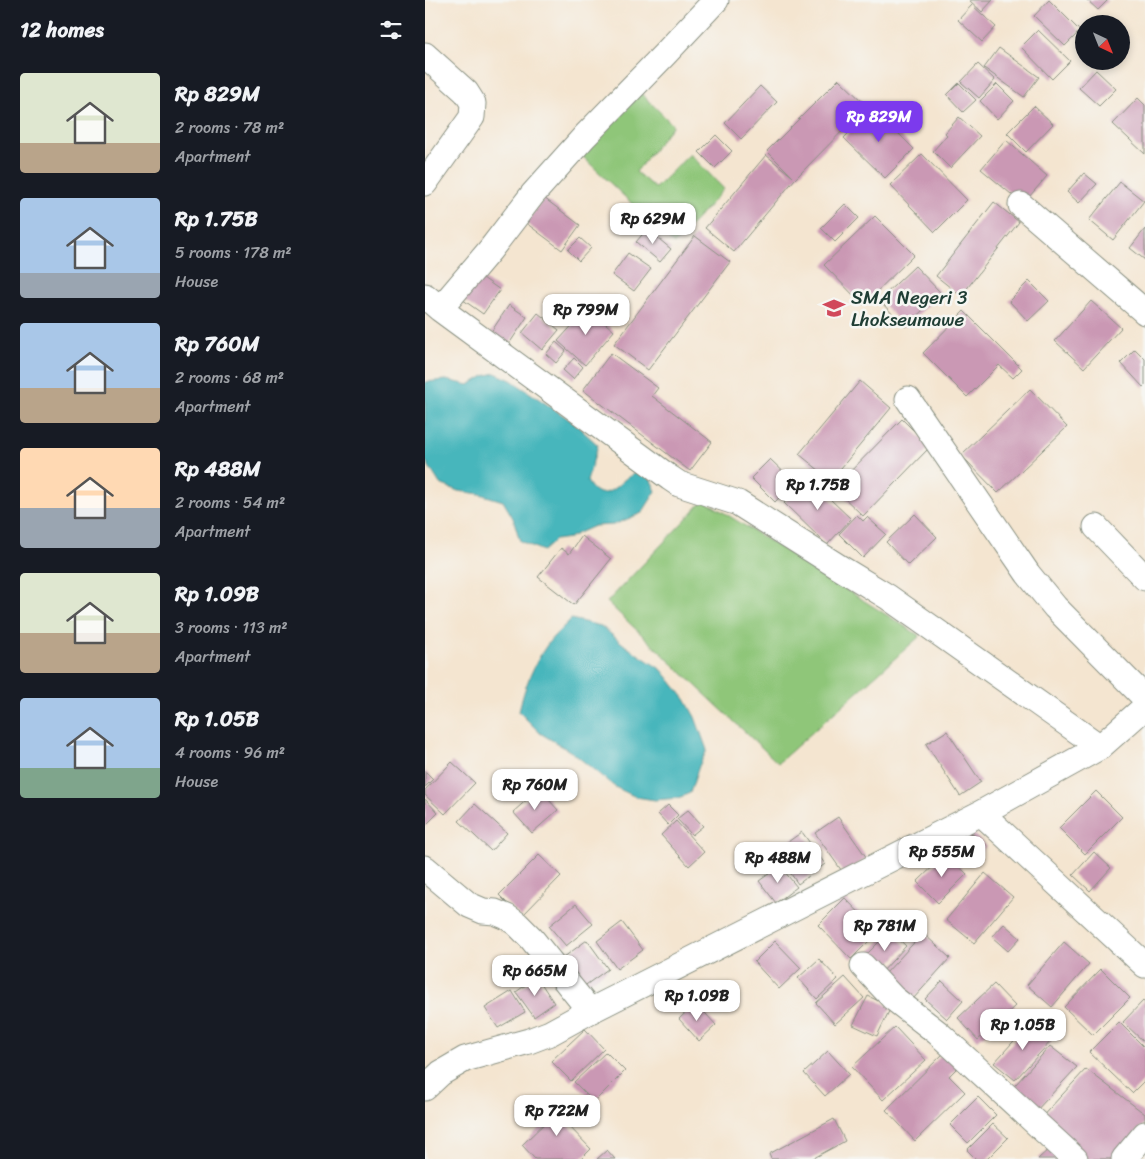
<!DOCTYPE html>
<meta charset="utf-8">
<style>
:root{--surface:#171b24;--page:#20242c;--text:#f1f3f6;--muted:#9ea1a6;--accent:#7c3aed}
body{margin:0;font-family:Sriracha,sans-serif;background:var(--page);color:var(--text);height:100vh;display:flex;flex-direction:column;font-size:19px;white-space:nowrap}
*{box-sizing:border-box;margin:0}
p{font-size:16px;color:var(--muted)}
.icon{flex:none;width:28px;height:28px;fill:none;stroke:currentColor;stroke-width:2;stroke-linecap:round;stroke-linejoin:round}
.map{position:relative;flex:1;overflow:hidden}
.drawer{display:flex;flex-direction:column;background:var(--surface);width:425px}
.drawer>*{flex:none}
.needle{width:32px;rotate:137deg}
.controls{position:absolute;left:650px;top:15px;display:grid;gap:10px}
.controls a{display:grid;place-items:center;width:55px;height:55px;border-radius:50%;background:var(--surface);box-shadow:0 2px 8px #0003;font-size:25px}
.price{position:absolute;translate:-50% -42px;padding:0 11px;border-radius:10px;background:#fff;color:#222;font-size:16px;line-height:32px;filter:drop-shadow(0 1px 2px #0008)}
.price::after{content:'';position:absolute;left:50%;top:30px;width:15px;height:11px;margin-left:-8px;background:inherit;clip-path:polygon(0 0,100% 0,50% 100%)}
.price.selected{background:var(--accent);color:#fff}
ul{padding:0;list-style:none}
li{display:flex;align-items:center;gap:15px;height:125px;padding:0 20px}
li span{display:grid;place-items:center;flex:none;width:140px;height:100px;border-radius:5px;color:#555}
li>.icon{margin-inline-start:auto}
span .icon{width:60px;height:60px;fill:#fffc;stroke-width:1}
li b{font-size:21px}
h2{display:flex;justify-content:space-between;align-items:center;height:60px;padding:0 20px;font-size:21px}
main{display:flex;flex:1;min-height:0}
.map>svg:first-child{display:block}
</style>
<main>
<section class="drawer">
<h2>12 homes<svg class="icon" aria-label="filters" viewBox="0 0 24 24"><path d="M4 7h16M4 17h16"/><circle cx="9" cy="7" r="2"/><circle cx="15" cy="17" r="2"/></svg></h2>
<ul>
<li><span style="background:linear-gradient(#dfe7d0 70%,#b9a48a 0)"><svg class="icon" aria-label="home" viewBox="0 0 24 24"><path d="M3 11l9-7 9 7M6 9v11h12V9"/></svg></span><div><b>Rp 829M</b><p>2 rooms · 78 m²</p><p>Apartment</p></div></li>
<li><span style="background:linear-gradient(#a9c7e8 75%,#9aa5b1 0)"><svg class="icon" aria-label="home" viewBox="0 0 24 24"><path d="M3 11l9-7 9 7M6 9v11h12V9"/></svg></span><div><b>Rp 1.75B</b><p>5 rooms · 178 m²</p><p>House</p></div></li>
<li><span style="background:linear-gradient(#a9c7e8 65%,#b9a48a 0)"><svg class="icon" aria-label="home" viewBox="0 0 24 24"><path d="M3 11l9-7 9 7M6 9v11h12V9"/></svg></span><div><b>Rp 760M</b><p>2 rooms · 68 m²</p><p>Apartment</p></div></li>
<li><span style="background:linear-gradient(#ffd9b3 60%,#9aa5b1 0)"><svg class="icon" aria-label="home" viewBox="0 0 24 24"><path d="M3 11l9-7 9 7M6 9v11h12V9"/></svg></span><div><b>Rp 488M</b><p>2 rooms · 54 m²</p><p>Apartment</p></div></li>
<li><span style="background:linear-gradient(#dfe7d0 60%,#b9a48a 0)"><svg class="icon" aria-label="home" viewBox="0 0 24 24"><path d="M3 11l9-7 9 7M6 9v11h12V9"/></svg></span><div><b>Rp 1.09B</b><p>3 rooms · 113 m²</p><p>Apartment</p></div></li>
<li><span style="background:linear-gradient(#a9c7e8 70%,#7fa58c 0)"><svg class="icon" aria-label="home" viewBox="0 0 24 24"><path d="M3 11l9-7 9 7M6 9v11h12V9"/></svg></span><div><b>Rp 1.05B</b><p>4 rooms · 96 m²</p><p>House</p></div></li>
</ul>
</section>
<div class="map">
<svg width="720" height="1159" viewBox="0 0 720 1159">
<rect width="100%" height="100%" fill="#f6f6f2"/>
<filter id="ink" filterUnits="userSpaceOnUse"><feTurbulence type="fractalNoise" baseFrequency=".02" numOctaves="2"/><feDisplacementMap in="SourceGraphic" scale="10" xChannelSelector="R" yChannelSelector="G"/><feConvolveMatrix kernelMatrix="1 2 1 2 8 2 1 2 1" color-interpolation-filters="sRGB"/></filter>
<filter id="wash" filterUnits="userSpaceOnUse"><feTurbulence type="fractalNoise" baseFrequency=".0096" numOctaves="4" result="noise"/><feDisplacementMap in="SourceGraphic" scale="20" xChannelSelector="R" yChannelSelector="G"/><feGaussianBlur stdDeviation="1.12" result="paint"/><feColorMatrix in="noise" values="0 0 0 0 0 0 0 0 0 0 0 0 0 0 0 0 0 1.4 0 .05"/><feComposite in="paint" operator="in"/></filter>
<g filter="url(#wash)">
<rect width="100%" height="100%" fill="#f4e5d0"/>
<path fill="#8fc679" stroke="#578256" d="M215 92 248 125 211 172 230 188 265 154 299 189 249 244 156 155Z
M279 500 495 636 353 763 182 602Z"/>
<path fill="#46b6bc" stroke="#327a78" d="M70 373 86 380 148 422 173 445 162 481C174 503 187 491 200 479 205 476 210 473 214 471L226 480 231 491 217 513 188 525 169 526 153 533 144 538 130 540 118 551 95 541 88 518 78 501 55 494 33 491 15 484 0 460V382L21 380 44 385 59 376Z
M146 619 176 626 202 647 237 670 260 699 270 717 282 750 274 766 265 793 253 798 230 800 211 797 190 787 148 753 115 733 94 712C99 687 109 663 124 642 130 634 139 627 146 619Z"/>
<g id="blocks">
<path fill="#ca98b4" d="M544 0H568L557 12Z
M624 0 655 31 640 46 609 16Z
M662 0H683L673 10Z
M547 5 571 27 557 42 533 20Z
M613 30 645 61 627 79 596 47Z
M574 48 614 77 599 97 559 68Z
M553 64 570 80 554 98 536 82Z
M671 70 691 89 674 106 654 88Z
M414 79 442 106 370 179 309 252 280 228 341 155 368 177 342 151Z
M534 83 551 100 538 112 522 95Z
M572 84 589 101 572 119 555 101Z
M335 86 352 102 316 139 300 123Z
M713 98 720 105V154L688 124Z
M609 106 628 124 601 152 582 133Z
M448 108 489 149 460 178 419 138Z
M534 117 555 136 525 168 508 151 522 135 520 133Z
M291 135 307 151 290 168 274 152Z
M581 140 622 176 598 204 556 169Z
M497 154 542 200 510 232 465 185Z
M659 173 672 184 654 203 642 192Z
M695 182 719 201 688 240 664 220Z
M119 198 155 225 137 250 101 223Z
M569 202 594 222 536 296 511 276Z
M420 204 434 218 410 242 396 228Z
M450 216 489 255 438 305 399 265Z
M222 229 246 249 235 262 211 242Z
M720 229V260L705 248Z
M270 236 305 262 223 370 189 344Z
M155 238 166 248 154 261 143 250Z
M203 253 226 269 209 291 187 275Z
M490 266 516 293 480 327 454 300Z
M51 273 75 290 58 314 34 297Z
M604 281 624 301 603 321 584 301Z
M666 301 696 328 659 368 630 341Z
M84 305 102 317 84 344 66 332Z
M163 308 189 331 160 365 133 341Z
M539 311 597 369 588 378 574 365 542 397 498 353Z
M113 313 134 330 117 350 97 333Z
M131 342 141 351 131 363 121 354Z
M710 349 720 359V385L718 387 696 363Z
M186 353 233 388 227 396 287 442 265 471 158 390Z
M149 358 158 367 148 379 138 370Z
M435 381 466 408 406 480 374 454Z
M605 389 642 427 573 493 536 455Z
M477 419 505 447 438 516 409 488Z
M345 459 369 482 350 502 326 478Z
M383 478 426 519 402 545 359 503Z
M490 514 512 537 483 565 461 542Z
M432 515 438 521 442 517 461 534 438 558 414 534Z
M157 536 186 559 149 605 113 577 136 548 144 554Z
M522 731 556 782 535 796 501 744Z
M27 762 50 783 20 814 0 795V790Z
M0 771 8 779 0 787Z
M114 789 133 810 107 833 88 812Z
M671 791 697 817 660 854 634 828Z
M0 799 13 813 0 826Z
M50 804 82 833 66 851 34 821Z
M243 805 253 815 243 825 233 814Z
M263 810 278 826 267 835 252 819Z
M413 817 442 858 419 874 390 833Z
M251 821 279 852 264 866 236 835Z
M377 832 400 864 373 884 350 851Z
M547 833 561 846 543 865 529 852Z
M669 852 686 868 665 891 648 875Z
M521 854 542 874 513 903 492 882Z
M114 855 136 876 96 917 74 895Z
M355 866 372 887 351 903 334 881Z
M560 873 588 897 549 943 521 920Z
M420 898 453 932 426 959 393 925Z
M151 904 168 924 141 946 124 926Z
M197 922 218 950 192 969 172 941Z
M579 924 595 938 583 951 567 937Z
M465 931 481 946 456 973 439 957Z
M498 933 525 958 488 999 460 974Z
M162 940 183 969 151 992 131 963Z
M350 941 376 968 354 989 329 962Z
M639 942 664 964 627 1007 602 985Z
M394 959 413 979 392 999 373 978Z
M676 969 705 998 668 1035 639 1007Z
M112 977 129 1003 109 1017 91 992Z
M420 977 439 998 410 1024 391 1003Z
M517 981 538 1001 522 1019 500 999Z
M569 984 590 1006 553 1040 533 1018Z
M87 991 100 1012 73 1028 60 1008Z
M443 996 466 1007 452 1036 428 1025Z
M718 1001 720 1003V1043L698 1022Z
M271 1003 291 1025 274 1041 254 1019Z
M694 1022 720 1048V1080L707 1093 664 1052Z
M605 1023 627 1040 590 1080 569 1063Z
M470 1027 501 1060 458 1100 427 1067Z
M160 1029 179 1049 146 1081 126 1061Z
M625 1046 652 1067 609 1113 583 1093Z
M523 1049 537 1063 524 1076 540 1092 490 1141 461 1110Z
M403 1051 424 1074 400 1096 379 1073Z
M181 1052 200 1071 169 1102 149 1082Z
M661 1069 720 1114V1123L687 1159H662L613 1121Z
M133 1097 149 1114 140 1122 166 1149 156 1159H110L97 1145 127 1116 121 1109Z
M553 1097 571 1115 543 1143 525 1125Z
M409 1119 420 1141 387 1159H346L344 1154Z
M568 1124 583 1138 562 1159H551L542 1150Z
M625 1148 635 1159H613Z
M182 1150 190 1159H172Z"/>
</g>
</g>
<g filter="url(#ink)">
<use href="#blocks" fill-opacity="0" stroke="#8a9182" stroke-width="1"/>
<g fill="none" stroke-linecap="round" stroke-linejoin="round">
<g stroke="#8a9182" stroke-width="27">
<path id="minor" d="M0 55 41 92 48 103 47 117 0 183
M596 205 720 312
M0 296 15 309 245 478 254 484 313 503 417 569 463 597 675 747
M15 309 65 250 108 194 160 136 239 55 291 0
M483 399 603 574 630 607 720 698
M671 527 720 578
M556 813 720 965
M0 868 44 905 58 911 70 912 82 917 92 924 106 938 165 1011
M438 966 468 998 513 1033 650 1159
M0 1088 16 1073 40 1059 104 1041 125 1033 165 1011 556 813 675 747 720 707
M699 1159 720 1134"/>
</g>
<use href="#minor" stroke="#fff" stroke-width="25"/>
</g>
</g>
<defs>
<g id="school-bare" transform="scale(1.725)"><path d="M0-5L7-2L0 1L-7-2ZM-4 1L0 2.5L4 1V4Q0 6-4 4Z" fill="#d1495b" stroke="#f6f6f2" stroke-width="2.5" paint-order="stroke"/></g>
</defs>
<g fill-rule="evenodd">
<use href="#school-bare" x="409" y="308"/>
</g>
<g text-anchor="middle" stroke-width="5" stroke-linejoin="round" paint-order="stroke">
<g font-size="19" fill="#1f3d34" stroke="#f6f6f2" text-anchor="start">
<text x="426" y="304">SMA Negeri 3<tspan x="426" dy="22">Lhokseumawe</tspan></text>
</g>
</g>
</svg>
<div class="controls">
<a><svg class="needle" viewBox="-14 -14 28 28"><path d="M0-13l5 13h-10z" fill="#e53935"/><path d="M0 13l5-13h-10z" fill="#9ea1a6"/></svg></a>
</div>
<b class="price selected" style="left:454px;top:143px">Rp 829M</b>
<b class="price" style="left:228px;top:245px">Rp 629M</b>
<b class="price" style="left:161px;top:336px">Rp 799M</b>
<b class="price" style="left:393px;top:511px">Rp 1.75B</b>
<b class="price" style="left:110px;top:811px">Rp 760M</b>
<b class="price" style="left:517px;top:878px">Rp 555M</b>
<b class="price" style="left:353px;top:884px">Rp 488M</b>
<b class="price" style="left:460px;top:952px">Rp 781M</b>
<b class="price" style="left:110px;top:997px">Rp 665M</b>
<b class="price" style="left:272px;top:1022px">Rp 1.09B</b>
<b class="price" style="left:598px;top:1051px">Rp 1.05B</b>
<b class="price" style="left:132px;top:1137px">Rp 722M</b>
</div>
</main>
